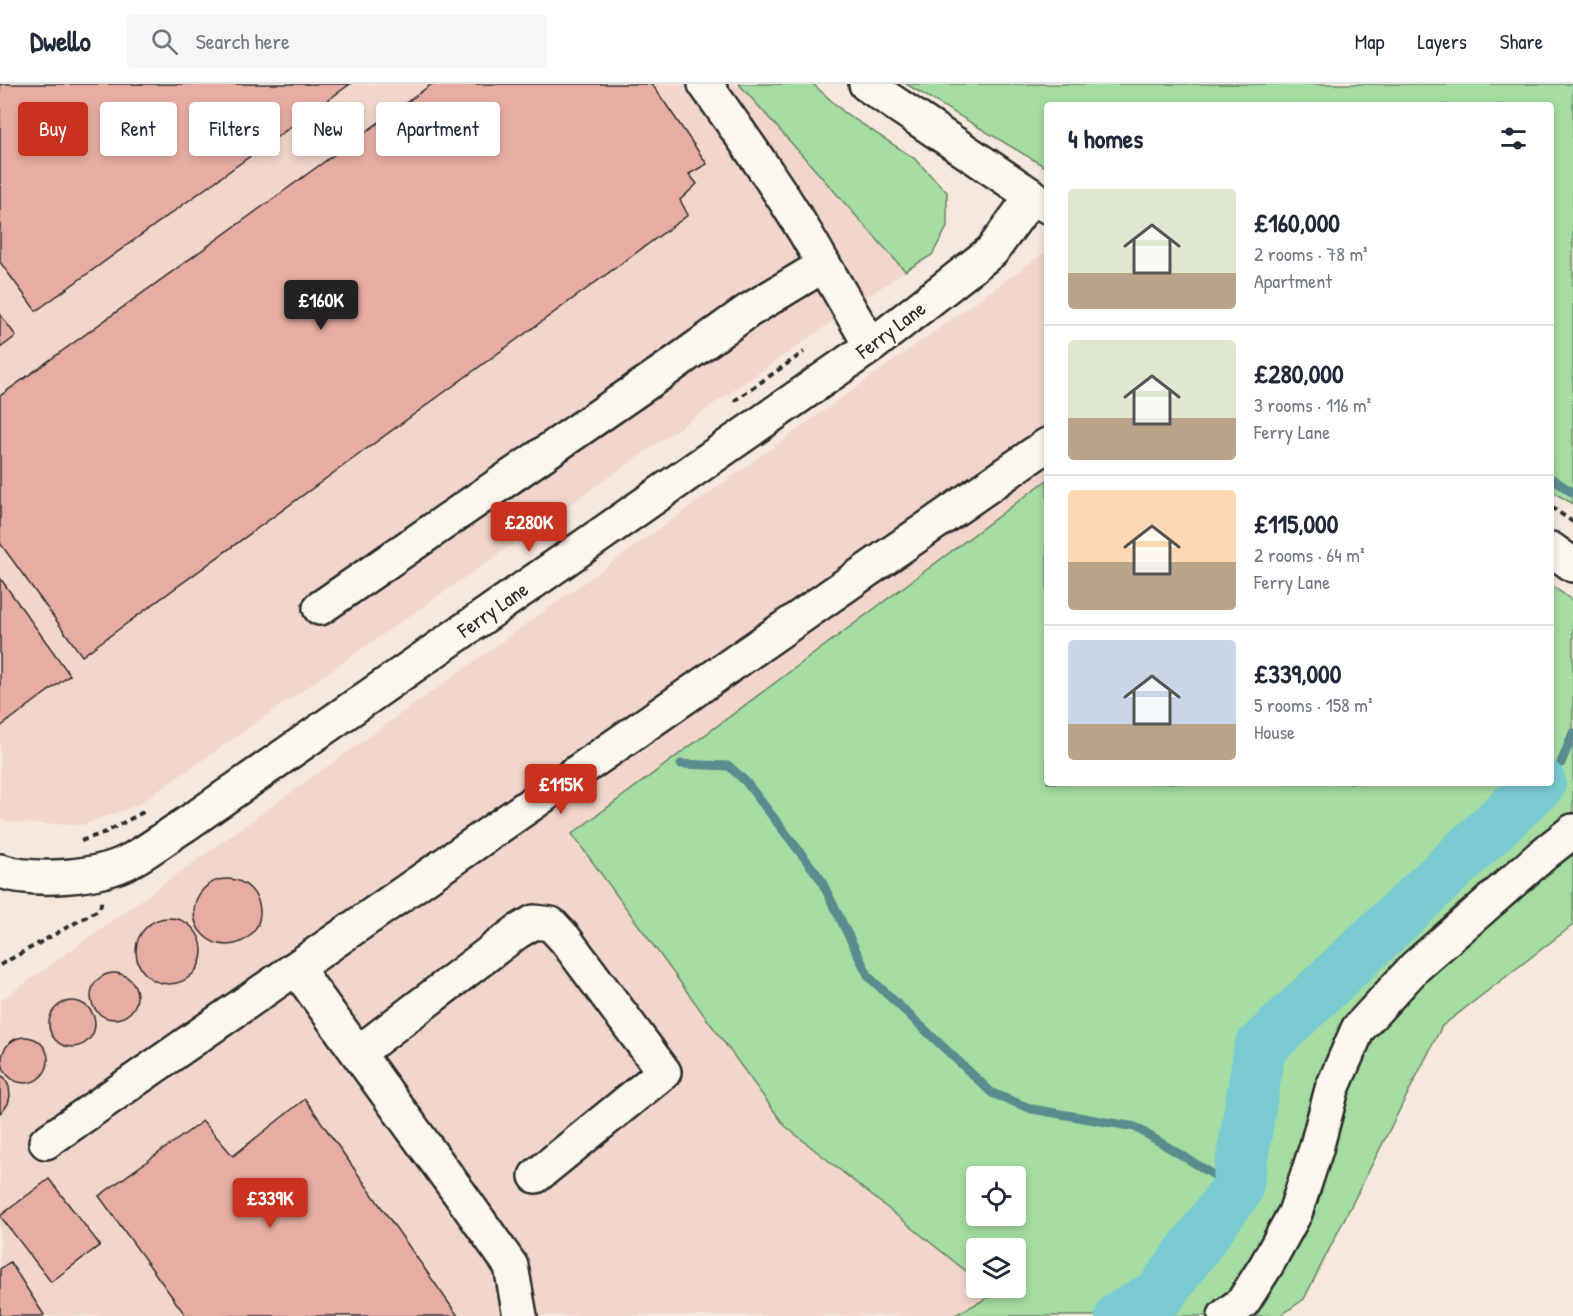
<!DOCTYPE html>
<meta charset="utf-8">
<style>
:root{--surface:#fff;--page:#f6f6f7;--text:#1f2937;--muted:#747a83;--line:#e0e1e3;--accent:#c8321e}
body{margin:0;font-family:"Patrick Hand",sans-serif;background:var(--page);color:var(--text);height:100vh;display:flex;flex-direction:column;font-size:22px;white-space:nowrap}
*{box-sizing:border-box;margin:0}
p{font-size:20px;color:var(--muted)}
.icon{flex:none;width:33px;height:33px;fill:none;stroke:currentColor;stroke-width:2;stroke-linecap:round;stroke-linejoin:round}
.map{position:relative;flex:1;overflow:hidden}
.panel{position:absolute;left:1044px;top:18px;width:510px;height:684px;display:flex;flex-direction:column;background:var(--surface);border-radius:6px;box-shadow:0 3px 9px #0003}
.panel>*{flex:none}
.banner{position:absolute;left:18px;top:18px;width:570px;height:54px;display:flex;gap:12px}
.fabs{position:absolute;left:966px;top:1082px;display:grid;gap:12px}
.fabs a{display:grid;place-items:center;width:60px;height:60px;border-radius:6px;background:var(--surface);box-shadow:0 3px 9px #0003;font-size:30px}
.price{position:absolute;translate:-50% -51px;padding:0 14px;border-radius:6px;background:var(--accent);color:#fff;font-size:20px;line-height:39px;filter:drop-shadow(0 2px 3px #0008)}
.price::after{content:'';position:absolute;left:50%;top:36px;width:18px;height:14px;margin-left:-9px;background:inherit;clip-path:polygon(0 0,100% 0,50% 100%)}
.price.selected{background:#222;color:#fff}
ul{padding:0;list-style:none}
li{display:flex;align-items:center;gap:18px;height:150px;padding:0 24px}
li+li{border-top:2px solid var(--line)}
li span{display:grid;place-items:center;flex:none;width:168px;height:120px;border-radius:6px;color:#555}
li>.icon{margin-inline-start:auto}
span .icon{width:72px;height:72px;fill:#fffc;stroke-width:1}
li b{font-size:26px}
h2{display:flex;justify-content:space-between;align-items:center;height:72px;padding:0 24px;font-size:26px}
.chip{padding:0 21px;border-radius:6px;background:var(--surface);box-shadow:0 3px 9px #0003;font-size:21px;line-height:54px}
.chip.selected{background:var(--accent);color:#fff}
header{display:flex;align-items:center;gap:36px;box-sizing:border-box;height:84px;padding:0 30px;background:var(--surface);border-bottom:2px solid var(--line)}
header strong{font-size:28px}
nav{display:flex;gap:33px;margin-inline-start:auto;font-size:21px}
.search{width:420px;height:54px;background:var(--page);display:flex;align-items:center;gap:15px;box-sizing:border-box;padding:0 21px;border-radius:6px;color:var(--muted);font-size:22px}
.map>svg:first-child{display:block}
</style>
<header>
<strong>Dwello</strong>
<div class="search"><svg class="icon" aria-label="search" viewBox="0 0 24 24"><circle cx="10" cy="10" r="6"/><path d="M15 15l6 6"/></svg>Search here</div>
<nav><a>Map</a><a>Layers</a><a>Share</a></nav>
</header>
<div class="map">
<svg width="1573" height="1232" viewBox="0 0 1573 1232">
<rect width="100%" height="100%" fill="#f7e8dd"/>
<filter id="ink" filterUnits="userSpaceOnUse"><feTurbulence type="fractalNoise" baseFrequency=".0167" numOctaves="2"/><feDisplacementMap in="SourceGraphic" scale="12" xChannelSelector="R" yChannelSelector="G"/><feConvolveMatrix kernelMatrix="1 2 1 2 8 2 1 2 1" color-interpolation-filters="sRGB"/></filter>
<g filter="url(#ink)">
<path fill="#f2d6cc" d="M0 0H739L905 187 138 721 82 741 15 739 0 735Z
M1044 169 1047 171V396L572 750 976 1195V1203H987L996 1210 953 1232H0V917Z"/>
<path fill="#a4dca1" stroke="#688466" stroke-width="1.5" fill-rule="evenodd" d="M739 0H813L845 29 914 74 947 108V143L932 171 905 187Z
M906 0H1573V420L1551 407V21H1047V84Z
M1047 396V699H1551V501L1573 517V841L1442 942 1304 1215 1280 1232H953L995 1210 987 1203H1016V1164H976V1195L785 1042 572 750ZM976 1092H1016V1131H976Z"/>
<g fill="none" stroke-linecap="round" stroke-linejoin="round">
<path stroke="#5a8b8f" stroke-width="9" d="M1551 394 1573 409
M1561 679 1573 649
M681 680 729 682 746 698 820 794 869 893 992 1009 1032 1025 1135 1043 1237 1105"/>
<path stroke="#7acbd1" stroke-width="52" d="M1121 1232 1160 1210 1237 1105 1260 964 1540 699"/>
</g>
<path fill="#e7ada3" stroke="#2b2b2b" stroke-width="1.5" d="M0 0H350L36 227 0 178Z
M432 0H652L707 80 689 90 697 100 680 116 688 131 82 572 0 459V312Z
M0 230 16 252 0 264Z
M0 494 70 591 0 643Z
M194 828a33 33 0 1 1 66 0a33 33 0 1 1-66 0Z
M136 867a33 33 0 1 1 66 0a33 33 0 1 1-66 0Z
M91 912a23 23 0 1 1 46 0a23 23 0 1 1-46 0Z
M49 940a23 23 0 1 1 46 0a23 23 0 1 1-46 0Z
M2 976a23 23 0 1 1 46 0a23 23 0 1 1-46 0Z
M0 991 5 994 9 1003 10 1012 8 1020 0 1029Z
M305 1015 458 1232H186L99 1112 203 1037 233 1072Z
M49 1095 100 1161 51 1198 0 1132Z
M10 1178 44 1231 43 1232H0V1185Z"/>
<g fill="none" stroke-linecap="round" stroke-linejoin="round">
<g stroke="#2b2b2b" stroke-width="38">
<path id="minor" d="M705 0C747 59 789 118 824 181
M866 0 1047 122
M1551 465 1573 481
M320 524 667 285 748 227 824 181 871 262
M0 787C34 798 99 794 131 776 150 766 167 752 185 741L871 262 992 167 1032 112
M296 884 460 1110 511 1182 520 1232
M358 969 517 848 534 838 551 840 565 855 664 988 536 1092
M46 1058 1047 361
M1225 1232 1243 1218 1267 1180 1295 1129 1316 1065 1332 1005 1358 945 1415 883 1545 769 1573 747"/>
</g>
<path stroke="#2b2b2b" stroke-width="4" stroke-dasharray="6 4.5" stroke-linecap="butt" d="M734 317 804 268
M1551 423 1573 438
M81 757 106 748 147 726
M0 881 98 826 101 821V817"/>
<use href="#minor" stroke="#fbf7ec" stroke-width="33"/>
</g>
</g>
<g text-anchor="middle" stroke-width="4.5" stroke-linejoin="round" paint-order="stroke">
<g font-size="21" fill="#2b2b2b" stroke="#fbf7ec">
<text transform="translate(891 246) rotate(-37)" y="7">Ferry Lane</text>
<text transform="translate(493 526) rotate(-35)" y="7">Ferry Lane</text>
</g>
</g>
</svg>
<div class="fabs">
<a><svg class="icon" aria-label="locate" viewBox="0 0 24 24"><circle cx="12" cy="12" r="6"/><path d="M12 2v4M12 18v4M2 12h4M18 12h4"/></svg></a>
<a><svg class="icon" aria-label="layers" viewBox="0 0 24 24"><path d="M12 4l9 5-9 5-9-5zM3 14l9 5 9-5"/></svg></a>
</div>
<b class="price selected" style="left:321px;top:247px">£160K</b>
<b class="price" style="left:529px;top:469px">£280K</b>
<b class="price" style="left:561px;top:731px">£115K</b>
<b class="price" style="left:270px;top:1145px">£339K</b>
<div class="banner">
<a class="chip selected">Buy</a>
<a class="chip">Rent</a>
<a class="chip">Filters</a>
<a class="chip">New</a>
<a class="chip">Apartment</a>
</div>
<section class="panel">
<h2>4 homes<svg class="icon" aria-label="filters" viewBox="0 0 24 24"><path d="M4 7h16M4 17h16"/><circle cx="9" cy="7" r="2"/><circle cx="15" cy="17" r="2"/></svg></h2>
<ul>
<li><span style="background:linear-gradient(#dfe7d0 70%,#b9a48a 0)"><svg class="icon" aria-label="home" viewBox="0 0 24 24"><path d="M3 11l9-7 9 7M6 9v11h12V9"/></svg></span><div><b>£160,000</b><p>2 rooms · 78 m²</p><p>Apartment</p></div></li>
<li><span style="background:linear-gradient(#dfe7d0 65%,#b9a48a 0)"><svg class="icon" aria-label="home" viewBox="0 0 24 24"><path d="M3 11l9-7 9 7M6 9v11h12V9"/></svg></span><div><b>£280,000</b><p>3 rooms · 116 m²</p><p>Ferry Lane</p></div></li>
<li><span style="background:linear-gradient(#ffd9b3 60%,#b9a48a 0)"><svg class="icon" aria-label="home" viewBox="0 0 24 24"><path d="M3 11l9-7 9 7M6 9v11h12V9"/></svg></span><div><b>£115,000</b><p>2 rooms · 64 m²</p><p>Ferry Lane</p></div></li>
<li><span style="background:linear-gradient(#c9d6e8 70%,#b9a48a 0)"><svg class="icon" aria-label="home" viewBox="0 0 24 24"><path d="M3 11l9-7 9 7M6 9v11h12V9"/></svg></span><div><b>£339,000</b><p>5 rooms · 158 m²</p><p>House</p></div></li>
</ul>
</section>
</div>
